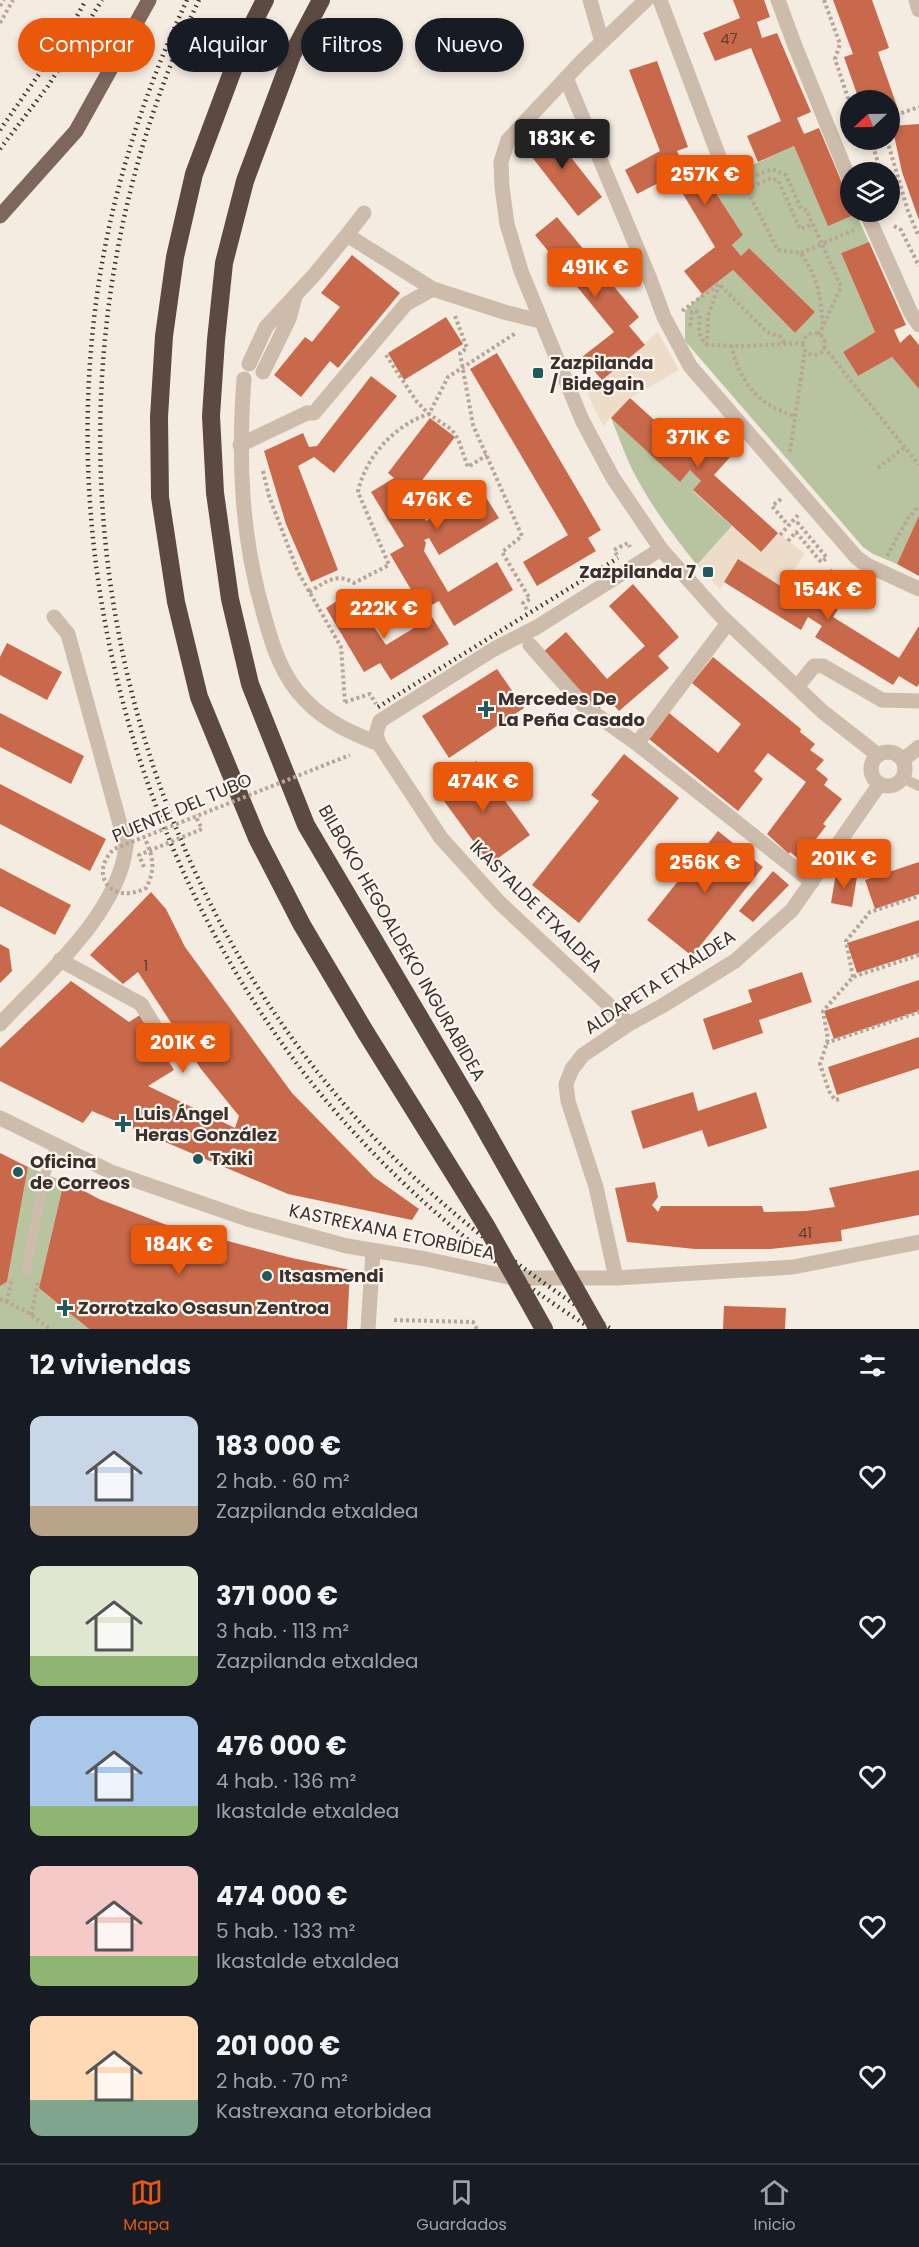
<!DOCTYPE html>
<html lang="es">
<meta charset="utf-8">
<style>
:root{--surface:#171b24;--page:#242831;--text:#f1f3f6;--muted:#9ea1a6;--line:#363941;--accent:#ea580c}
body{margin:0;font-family:Poppins,sans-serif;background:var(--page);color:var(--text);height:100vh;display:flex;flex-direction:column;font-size:22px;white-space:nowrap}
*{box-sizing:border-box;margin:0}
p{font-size:20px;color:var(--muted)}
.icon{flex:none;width:33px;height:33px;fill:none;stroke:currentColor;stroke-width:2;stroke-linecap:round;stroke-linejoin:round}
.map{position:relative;height:1329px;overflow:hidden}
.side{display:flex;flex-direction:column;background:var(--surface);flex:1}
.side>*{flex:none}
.top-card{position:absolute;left:18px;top:18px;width:600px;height:54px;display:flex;gap:12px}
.needle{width:39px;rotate:248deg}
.tools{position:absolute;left:840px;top:90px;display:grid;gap:12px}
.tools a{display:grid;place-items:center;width:60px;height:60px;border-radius:50%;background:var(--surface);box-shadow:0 3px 9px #0003;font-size:30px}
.price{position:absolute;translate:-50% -51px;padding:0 14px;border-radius:6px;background:var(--accent);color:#fff;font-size:20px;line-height:39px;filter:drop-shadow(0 2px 3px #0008)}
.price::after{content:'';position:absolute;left:50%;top:36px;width:18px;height:14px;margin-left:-9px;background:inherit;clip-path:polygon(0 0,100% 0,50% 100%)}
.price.current{background:#222;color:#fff}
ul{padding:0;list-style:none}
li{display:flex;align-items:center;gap:18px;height:150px;padding:0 30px}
li span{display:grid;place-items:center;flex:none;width:168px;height:120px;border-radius:12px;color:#555}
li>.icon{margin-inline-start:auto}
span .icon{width:72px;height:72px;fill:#fffc;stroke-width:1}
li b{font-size:26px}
h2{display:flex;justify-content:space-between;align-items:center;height:72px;padding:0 30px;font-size:26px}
.tag{padding:0 21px;border-radius:27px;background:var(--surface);box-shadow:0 3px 9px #0003;font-size:21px;line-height:54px}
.tag.current{background:var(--accent);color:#fff}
.dock{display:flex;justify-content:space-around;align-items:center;height:84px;border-top:2px solid var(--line);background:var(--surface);font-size:16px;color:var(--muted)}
.dock a{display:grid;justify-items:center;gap:3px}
.dock .current{color:var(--accent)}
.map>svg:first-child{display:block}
</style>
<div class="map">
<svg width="919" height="1329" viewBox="0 0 919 1329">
<rect width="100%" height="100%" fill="#f4ebe1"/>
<path fill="#b8c4a0" d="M794 146 828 225 856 214 869 242 841 253 875 332 843 352 858 376 892 357 919 389V517L897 564 873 554 863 547 685 341V311L702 294 733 270 795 333 815 312 749 248 741 256 732 245 743 235 711 184Z
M611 418 680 481 690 470 701 481 693 491 732 526 697 565C672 534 648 502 630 465 623 450 618 434 611 418Z
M28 1167 73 1185 62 1190 39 1288 89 1329H0V1286L7 1282Z"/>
<path fill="#ecdcc8" d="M658 332 679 370 630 398 603 426 587 393Z
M732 526 760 552 778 533 805 554 782 587 738 560 720 589 697 565Z"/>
<path fill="#c8694b" d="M733 0H764L770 17 757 22 762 38 777 33 811 112 797 118 804 134 819 128 850 202V212H854L856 214 828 226 794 146 758 162 747 136 781 121 751 48 715 61 703 33 740 18Z
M833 0H872L889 48 878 52 898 109 890 112V100H859L844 57 853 54Z
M657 61 688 147 677 151 683 163 693 157 743 235 732 245 741 256 749 248 815 312 795 333 733 270 702 294 684 271 715 247 672 176 637 194 625 170 660 151 629 70Z
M545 124 602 197 578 216 521 143Z
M919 124V220L902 172 892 126Z
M557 217 639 317 629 326 645 345 602 380 582 357 614 332 535 235Z
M869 242 906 325 894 330 900 343 910 334 919 345V389L892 357 858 376 843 352 875 332 841 253Z
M352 255 400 293 338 368 330 361 301 397 274 375 305 337 312 342 340 307 321 293Z
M446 317 463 344 404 380 388 353Z
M497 353 601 530 588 538 596 551 537 586 523 562 568 535 470 369Z
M371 376 397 396 334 473 314 457 298 466 338 570 311 582 286 524 264 451 303 433 309 447 317 446Z
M630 398 693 455 719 425 741 445 714 475 778 533 761 552 693 490 701 481 690 470 680 482 611 418Z
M430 418 455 437 411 495 426 521 480 488 499 518 439 555 429 538 424 540 426 543 424 551 448 592 497 562 513 590 454 626 439 601 423 610 390 554 404 546 371 492 394 478 388 473Z
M919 516V576L897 564Z
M738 559 809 604 831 569 854 583 833 617 899 658 919 626V684L917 687 899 676 893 685 815 637 822 626 808 617 801 630 724 582Z
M633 584 679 637 658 656 669 668 619 711 609 700 595 712 543 652 566 632 607 679 645 646 609 606Z
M351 592 386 645 432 617 449 644 391 680 380 663 364 672 326 608Z
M7 643 62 672 47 700 0 675V657Z
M713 657 801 729 800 732 815 744 810 750 824 760 816 769 828 779 824 785 842 799 823 824 826 826 800 860 790 852 789 854 767 834 806 782 768 753 754 771 763 779 738 811 649 739 669 713 718 753 741 724 692 683Z
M497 669 524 708 449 758 422 716Z
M0 713 84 756 71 784 0 747Z
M624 754 679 798 579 923 532 885 599 801 591 795Z
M476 761 530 835 490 864 436 790Z
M0 784 106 839 90 871 0 824Z
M718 831 763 867 692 956 647 920Z
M919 862V894L875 909 865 880Z
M0 868 71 905 55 935 0 906Z
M773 871 789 885 753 922 739 911Z
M836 873 857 877 852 907 831 903Z
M151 892 166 909 185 947 292 1093 374 1177 419 1209 412 1220 288 1194 92 1111 83 1123 0 1081V1048L71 981 129 1022 140 1015 174 1070 148 1086 235 1128 239 1116 201 1069 138 972 123 984 90 955Z
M919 920V953L857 973 847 943Z
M0 944 9 949 12 971 0 983Z
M802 972 812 1002 759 1020 763 1033 713 1050 703 1019 752 1002 748 990Z
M919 980V1011L834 1039 824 1011Z
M919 1037V1068L837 1095 828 1067Z
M693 1092 698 1111 756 1092 767 1128 708 1147 702 1130 643 1149 631 1111Z
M0 1153 28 1167 7 1282 0 1286Z
M919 1170V1215L841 1230 842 1241 771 1249H695L627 1242 615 1188 655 1182 658 1197 652 1205 658 1212 661 1206H762L764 1212 806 1211 835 1207 829 1188Z
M73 1185 99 1199 164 1224 292 1258 350 1270 347 1329H89L39 1288 62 1190Z
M724 1306 786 1308 785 1329H723Z"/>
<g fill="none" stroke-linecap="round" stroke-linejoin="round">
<path stroke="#b9a596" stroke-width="4" stroke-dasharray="3 3" stroke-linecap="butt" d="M824 0 840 44 835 59 850 104
M0 6 4 0
M0 23 13 0
M890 117 919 107
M871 140 881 172
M887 140 908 211 919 237
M746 189 771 178 778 180 800 229 813 224
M894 226 901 230 919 266
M801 253 822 244 806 210 801 209 786 175 772 169 742 181 778 250 801 253C819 281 820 293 823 326
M682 311 719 284 767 332 781 337 785 344
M455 316 467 348 460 353 473 425 522 536 502 552 530 599 523 603 527 610
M690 326 692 312 696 311 700 318C698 330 698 336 707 345L742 346 803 343
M803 344a11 11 0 1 1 22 0a11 11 0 1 1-22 0Z
M819 335 841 287 822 244 854 230
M707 345 708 316 719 285
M731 345C741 383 757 405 795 416
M824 347 919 465
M386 355 417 402 429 414 452 430 458 439 468 467 487 455
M790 452 805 350
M878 468 905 447
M263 471 269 496 298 572 341 647 345 702
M781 499 772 506 788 525
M780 535 798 515
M788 541 796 532 821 562 827 558 798 523 800 522
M617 555 614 550 628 543 630 547
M887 556 908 518 919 506
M309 592C326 582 336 572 354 583L389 565 358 492C365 457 396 424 429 414L448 377 516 333
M345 702 370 694 376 704
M853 977 846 941 870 912 919 896
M826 1043 919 1012
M839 1099 835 1100 829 1091 820 1064 828 1039 823 1011 853 977 919 955
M0 1299 26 1311 50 1329
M7 1302 12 1278
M31 1315 38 1282
M394 1320 473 1322 477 1329"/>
<path stroke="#cdbbac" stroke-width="10" d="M903 778 919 786
M26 1270 46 1171 57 1145"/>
<path stroke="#cdbbac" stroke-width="15" d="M795 46 850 181
M866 212 911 313 919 325
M240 445 307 413
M530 645 584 706 640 746"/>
<path stroke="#cdbbac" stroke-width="15" d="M590 0 602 42
M660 0 724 170
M778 0 795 46
M916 0 919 10
M566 78 650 279 664 317 690 366 857 558 867 565 919 589
M347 235 364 213
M249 364 266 327 315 274 347 235 433 289 504 312 540 321
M263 372 289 319 295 297
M244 379C238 459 241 537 264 615 272 645 282 677 305 700 326 722 352 733 379 744
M307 413H314L406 304 433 289
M728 623 642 737 639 741 640 746 812 882
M797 687 814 666H823L882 700 919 701
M903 760 919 747
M60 960 141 1004 169 1050
M0 1024C44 977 119 913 126 846L68 634 54 617
M368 1329 373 1251"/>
<path stroke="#cdbbac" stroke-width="15" d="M646 0 581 62 508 140 501 162 502 187 507 224 521 271 582 420 613 478 661 549 720 615 823 712 878 755
M871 769a17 17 0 1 1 34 0a17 17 0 1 1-34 0Z
M629 1024 499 902 441 838 379 744 376 734 380 721 494 649 537 627 661 549
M0 1118 111 1172 247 1219 347 1246 426 1259 513 1278H616L793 1267 919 1242
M616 1278 596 1187 568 1101 566 1084 572 1069 583 1055 629 1024 662 1006 735 961 792 910 879 785"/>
<path stroke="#7d675c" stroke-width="15" d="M0 216 76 131 149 0"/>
<path stroke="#5c4a42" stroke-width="18" d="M265 0 243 43 194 174 175 257 164 336 159 417 160 497 176 602 199 697 257 838 302 925 366 1033
M321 0 292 55 245 181 224 263 216 340 211 416 215 493 230 599 250 684 306 825 472 1106"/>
<path stroke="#3b302b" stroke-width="4.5" stroke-dasharray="1.5 4.5" stroke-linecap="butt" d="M187 0C147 86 117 175 101 269 54 550 132 852 307 1077 385 1177 485 1261 592 1329
M199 0C23 367 86 816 357 1119 430 1201 520 1269 611 1329
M0 130 67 34 86 0
M0 149 48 86 102 0
M378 707 618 558"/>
<path stroke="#b9a596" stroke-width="4" stroke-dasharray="3 3" stroke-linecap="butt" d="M146 841C154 859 155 871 146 888 111 906 88 874 114 849L350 755
M144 867 139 855 202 829 195 815"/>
<path stroke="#5c4a42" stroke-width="18" d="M366 1033 485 1224 544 1329
M472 1106 598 1329"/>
</g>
<g fill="#1f5a5e" stroke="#fbf5ee" stroke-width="2">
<rect x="532" y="367" width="12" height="12" rx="3"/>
<rect x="702" y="566" width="12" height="12" rx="3"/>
<path d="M483 700h6v6h6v6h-6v6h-6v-6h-6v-6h6z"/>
<path d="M120 1115h6v6h6v6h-6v6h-6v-6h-6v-6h6z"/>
<circle cx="198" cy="1159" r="6"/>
<circle cx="18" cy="1172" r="6"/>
<circle cx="267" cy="1276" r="6"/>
<path d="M62 1299h6v6h6v6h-6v6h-6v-6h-6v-6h6z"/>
</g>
<g text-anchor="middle" stroke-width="4.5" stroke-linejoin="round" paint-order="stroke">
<g font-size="15" fill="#5e3e33">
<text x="729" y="44">47</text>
<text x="146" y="971">1</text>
<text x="805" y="1238">41</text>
</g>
<g font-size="18" font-weight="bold" fill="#3b302b" stroke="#fbf5ee" text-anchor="start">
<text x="550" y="369">Zazpilanda<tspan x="550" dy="21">/ Bidegain</tspan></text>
<text x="696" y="578" text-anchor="end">Zazpilanda 7</text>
<text x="498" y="705">Mercedes De<tspan x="498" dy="21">La Peña Casado</tspan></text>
<text x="135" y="1120">Luis Ángel<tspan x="135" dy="21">Heras González</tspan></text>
<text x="210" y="1165">Txiki</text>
<text x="30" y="1168">Oficina<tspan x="30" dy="21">de Correos</tspan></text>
<text x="279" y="1282">Itsasmendi</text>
<text x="78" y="1314">Zorrotzako Osasun Zentroa</text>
</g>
<g font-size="18" fill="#3b302b" stroke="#fbf5ee">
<text transform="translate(182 808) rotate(-23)" y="6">PUENTE DEL TUBO</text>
<text transform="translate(536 906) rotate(45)" y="6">IKASTALDE ETXALDEA</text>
<text transform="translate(402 943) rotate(60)" y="6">BILBOKO HEGOALDEKO INGURABIDEA</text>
<text transform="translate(660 982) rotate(-33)" y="6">ALDAPETA ETXALDEA</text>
<text transform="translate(392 1232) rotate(12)" y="6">KASTREXANA ETORBIDEA</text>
</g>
</g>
</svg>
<div class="tools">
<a><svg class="needle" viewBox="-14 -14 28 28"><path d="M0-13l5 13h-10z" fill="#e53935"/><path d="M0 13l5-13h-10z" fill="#9ea1a6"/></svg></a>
<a><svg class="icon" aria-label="layers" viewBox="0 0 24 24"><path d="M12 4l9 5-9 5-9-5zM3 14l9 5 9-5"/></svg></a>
</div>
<b class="price current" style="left:562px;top:170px">183K €</b>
<b class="price" style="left:705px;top:206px">257K €</b>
<b class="price" style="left:595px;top:299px">491K €</b>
<b class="price" style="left:698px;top:469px">371K €</b>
<b class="price" style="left:437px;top:531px">476K €</b>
<b class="price" style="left:828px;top:621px">154K €</b>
<b class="price" style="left:384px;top:640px">222K €</b>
<b class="price" style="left:483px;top:813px">474K €</b>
<b class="price" style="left:844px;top:890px">201K €</b>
<b class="price" style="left:705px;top:894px">256K €</b>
<b class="price" style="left:183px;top:1074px">201K €</b>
<b class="price" style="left:179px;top:1276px">184K €</b>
<div class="top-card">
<a class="tag current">Comprar</a>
<a class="tag">Alquilar</a>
<a class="tag">Filtros</a>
<a class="tag">Nuevo</a>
</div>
</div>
<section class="side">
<h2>12 viviendas<svg class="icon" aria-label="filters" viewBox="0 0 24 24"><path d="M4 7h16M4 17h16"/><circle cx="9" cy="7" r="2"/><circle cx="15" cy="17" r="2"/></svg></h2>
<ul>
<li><span style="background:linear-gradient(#c9d6e8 75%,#b9a48a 0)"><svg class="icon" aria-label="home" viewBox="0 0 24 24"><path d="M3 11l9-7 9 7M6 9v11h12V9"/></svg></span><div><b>183 000 €</b><p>2 hab. · 60 m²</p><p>Zazpilanda etxaldea</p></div><svg class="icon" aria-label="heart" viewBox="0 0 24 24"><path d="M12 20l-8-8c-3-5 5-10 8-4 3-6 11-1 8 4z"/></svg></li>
<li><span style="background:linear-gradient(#dfe7d0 75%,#8fb573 0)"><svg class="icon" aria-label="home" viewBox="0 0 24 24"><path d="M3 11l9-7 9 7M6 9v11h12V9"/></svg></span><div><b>371 000 €</b><p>3 hab. · 113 m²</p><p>Zazpilanda etxaldea</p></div><svg class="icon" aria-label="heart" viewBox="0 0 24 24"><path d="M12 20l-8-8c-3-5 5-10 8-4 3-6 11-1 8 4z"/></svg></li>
<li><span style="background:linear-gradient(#a9c7e8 75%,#8fb573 0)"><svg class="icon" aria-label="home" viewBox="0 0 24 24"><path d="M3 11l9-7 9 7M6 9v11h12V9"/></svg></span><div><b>476 000 €</b><p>4 hab. · 136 m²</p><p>Ikastalde etxaldea</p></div><svg class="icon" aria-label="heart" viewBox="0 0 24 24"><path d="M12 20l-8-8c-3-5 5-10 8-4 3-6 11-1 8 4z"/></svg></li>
<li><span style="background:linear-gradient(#f6c9c9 75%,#8fb573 0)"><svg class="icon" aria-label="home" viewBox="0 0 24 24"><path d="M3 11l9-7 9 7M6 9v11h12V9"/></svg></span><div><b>474 000 €</b><p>5 hab. · 133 m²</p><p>Ikastalde etxaldea</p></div><svg class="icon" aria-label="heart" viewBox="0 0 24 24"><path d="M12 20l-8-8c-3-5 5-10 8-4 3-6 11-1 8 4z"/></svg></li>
<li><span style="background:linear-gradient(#ffd9b3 70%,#7fa58c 0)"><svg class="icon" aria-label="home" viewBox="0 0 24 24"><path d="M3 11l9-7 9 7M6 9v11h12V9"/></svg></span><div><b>201 000 €</b><p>2 hab. · 70 m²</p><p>Kastrexana etorbidea</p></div><svg class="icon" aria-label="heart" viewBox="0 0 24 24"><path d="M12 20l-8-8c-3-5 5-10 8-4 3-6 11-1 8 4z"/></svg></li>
</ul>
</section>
<nav class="dock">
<a class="current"><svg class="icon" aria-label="map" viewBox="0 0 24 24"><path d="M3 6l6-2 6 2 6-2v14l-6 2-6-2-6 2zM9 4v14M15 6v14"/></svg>Mapa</a>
<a><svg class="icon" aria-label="saved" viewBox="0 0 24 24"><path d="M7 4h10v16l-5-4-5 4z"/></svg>Guardados</a>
<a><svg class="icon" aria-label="home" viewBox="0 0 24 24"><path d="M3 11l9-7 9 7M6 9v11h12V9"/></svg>Inicio</a>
</nav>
